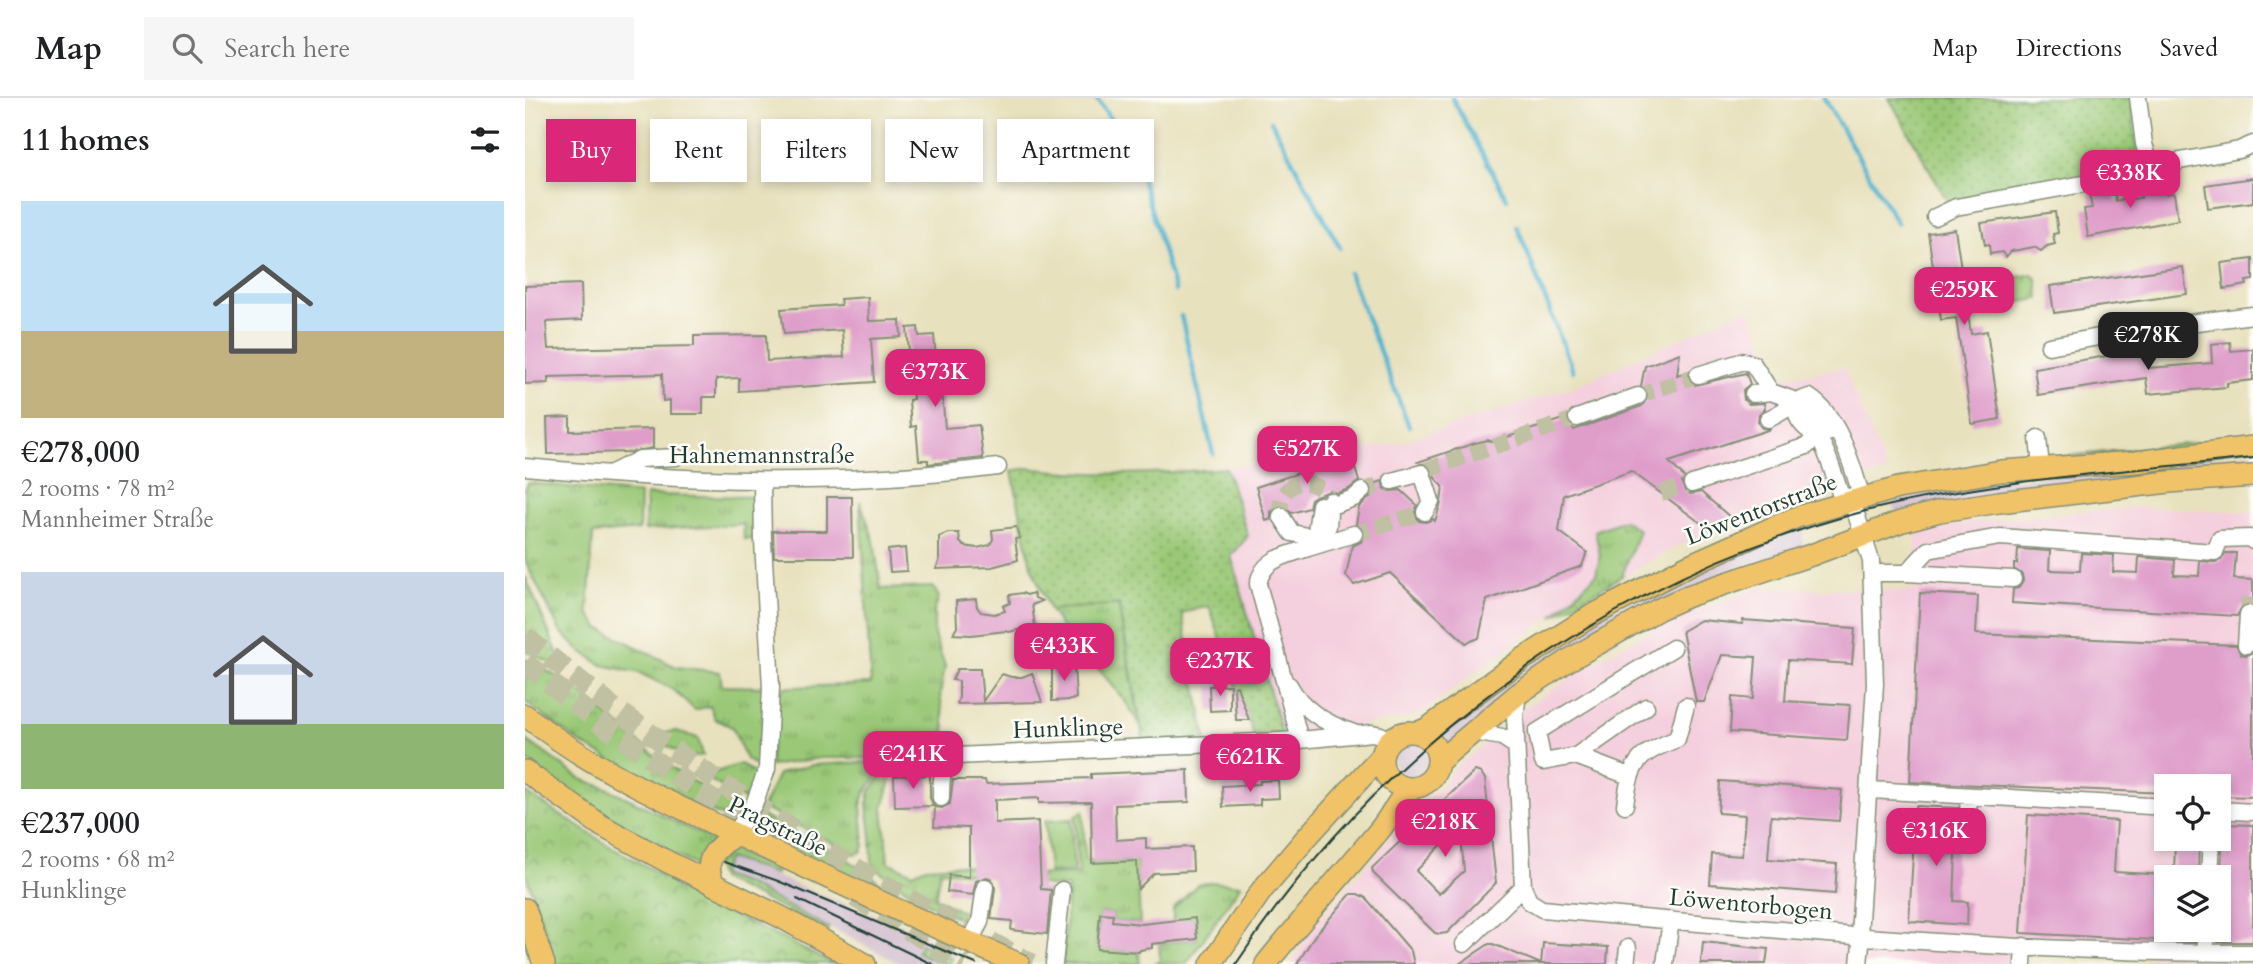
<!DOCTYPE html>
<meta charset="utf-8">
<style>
:root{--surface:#fff;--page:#f6f6f6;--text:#202124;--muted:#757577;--line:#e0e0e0;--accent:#db2777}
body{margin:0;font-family:Cardo,serif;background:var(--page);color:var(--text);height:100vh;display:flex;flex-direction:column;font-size:26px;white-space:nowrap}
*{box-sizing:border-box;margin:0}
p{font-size:23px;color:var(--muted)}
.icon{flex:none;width:38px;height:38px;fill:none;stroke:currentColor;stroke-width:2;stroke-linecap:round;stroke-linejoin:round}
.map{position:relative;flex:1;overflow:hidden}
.panel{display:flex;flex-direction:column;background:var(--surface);width:525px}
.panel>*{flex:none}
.guide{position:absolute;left:21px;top:21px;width:665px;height:63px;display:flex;gap:14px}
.controls{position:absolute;left:1629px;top:676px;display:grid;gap:14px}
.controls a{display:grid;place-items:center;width:77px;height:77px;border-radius:0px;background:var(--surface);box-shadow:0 4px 10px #0003;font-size:35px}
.price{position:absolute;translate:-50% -60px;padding:0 16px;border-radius:14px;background:var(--accent);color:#fff;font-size:23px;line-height:46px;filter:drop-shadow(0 2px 4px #0008)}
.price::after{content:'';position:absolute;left:50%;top:42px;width:21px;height:16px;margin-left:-10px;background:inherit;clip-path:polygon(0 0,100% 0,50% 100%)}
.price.selected{background:#222;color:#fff}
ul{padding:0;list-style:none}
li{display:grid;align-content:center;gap:14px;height:371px;padding:0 21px}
li span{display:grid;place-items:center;height:217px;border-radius:0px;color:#555}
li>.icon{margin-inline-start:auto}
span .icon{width:126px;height:126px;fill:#fffc;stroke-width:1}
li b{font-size:30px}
h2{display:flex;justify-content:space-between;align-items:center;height:84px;padding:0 21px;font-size:30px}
.chip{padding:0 24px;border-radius:0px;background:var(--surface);box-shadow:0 4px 10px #0003;font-size:24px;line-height:63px}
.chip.selected{background:var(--accent);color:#fff}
header{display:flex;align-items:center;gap:42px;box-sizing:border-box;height:98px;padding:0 35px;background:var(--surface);border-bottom:2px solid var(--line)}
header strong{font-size:33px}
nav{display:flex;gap:38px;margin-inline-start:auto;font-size:24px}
.search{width:490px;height:63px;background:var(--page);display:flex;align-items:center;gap:18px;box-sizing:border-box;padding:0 24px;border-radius:0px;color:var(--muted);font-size:26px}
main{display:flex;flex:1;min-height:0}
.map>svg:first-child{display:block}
</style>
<header>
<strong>Map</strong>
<div class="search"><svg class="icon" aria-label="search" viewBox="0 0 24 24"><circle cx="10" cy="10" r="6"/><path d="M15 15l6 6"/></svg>Search here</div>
<nav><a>Map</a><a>Directions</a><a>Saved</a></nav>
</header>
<main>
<section class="panel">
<h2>11 homes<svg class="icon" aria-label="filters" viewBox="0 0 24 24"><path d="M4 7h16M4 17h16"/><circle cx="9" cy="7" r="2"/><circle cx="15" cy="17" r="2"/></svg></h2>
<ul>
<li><span style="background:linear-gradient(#bfe0f5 60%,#c2b280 0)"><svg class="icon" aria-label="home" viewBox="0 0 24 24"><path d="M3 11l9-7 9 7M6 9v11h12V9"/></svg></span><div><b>€278,000</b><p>2 rooms · 78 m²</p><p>Mannheimer Straße</p></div></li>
<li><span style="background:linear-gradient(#c9d6e8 70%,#8fb573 0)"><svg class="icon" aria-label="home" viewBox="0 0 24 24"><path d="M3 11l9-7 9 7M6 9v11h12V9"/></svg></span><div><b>€237,000</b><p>2 rooms · 68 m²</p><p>Hunklinge</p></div></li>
</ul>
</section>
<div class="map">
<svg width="1728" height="866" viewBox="0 0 1728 866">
<defs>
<pattern id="grass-tufts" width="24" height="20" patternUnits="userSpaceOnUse" patternTransform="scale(1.75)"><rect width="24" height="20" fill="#9ac876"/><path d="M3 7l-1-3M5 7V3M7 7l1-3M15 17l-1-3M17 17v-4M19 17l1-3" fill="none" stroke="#7da462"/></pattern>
<pattern id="park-crowns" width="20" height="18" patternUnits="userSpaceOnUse" patternTransform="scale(1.75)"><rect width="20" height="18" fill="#9ac876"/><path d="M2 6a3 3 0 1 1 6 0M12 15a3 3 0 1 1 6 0" fill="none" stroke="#7da462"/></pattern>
<pattern id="garden-dots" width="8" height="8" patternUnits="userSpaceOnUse" patternTransform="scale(1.75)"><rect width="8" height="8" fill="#9ac876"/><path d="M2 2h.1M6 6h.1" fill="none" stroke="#7da462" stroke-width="1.8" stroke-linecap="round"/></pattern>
</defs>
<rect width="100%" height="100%" fill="#fdfcf7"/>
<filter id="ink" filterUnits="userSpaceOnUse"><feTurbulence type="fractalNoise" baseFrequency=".0143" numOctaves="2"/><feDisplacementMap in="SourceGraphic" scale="14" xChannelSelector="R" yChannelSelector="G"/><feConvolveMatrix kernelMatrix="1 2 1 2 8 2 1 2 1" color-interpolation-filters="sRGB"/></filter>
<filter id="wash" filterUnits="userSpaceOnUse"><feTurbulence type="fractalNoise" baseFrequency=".00686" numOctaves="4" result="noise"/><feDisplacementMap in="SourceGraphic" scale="28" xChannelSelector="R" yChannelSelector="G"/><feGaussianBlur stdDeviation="1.57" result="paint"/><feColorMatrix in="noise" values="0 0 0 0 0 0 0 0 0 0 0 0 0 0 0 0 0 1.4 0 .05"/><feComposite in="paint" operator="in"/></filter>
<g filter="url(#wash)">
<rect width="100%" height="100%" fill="#e8e1bd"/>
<path fill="#f4cfdd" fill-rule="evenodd" d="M1223 210 1253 280 1319 270 1362 374 1312 387 1211 423 1154 447 1017 524 893 617 817 631 757 636 706 458 722 438 701 370 870 346 1051 288Z
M1617 409 1728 414V861L1495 854 1488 866H767L787 831 883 719 921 684 928 671 959 647 998 611 1075 561 1144 523 1235 490 1390 493 1391 437 1446 424ZM1642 688H1694V740H1642ZM1642 779H1694V831H1642Z"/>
<path fill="#d0bdcd" d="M1728 355V374L1371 417 1368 403 1460 385Z
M1279 428 1277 442 1279 449 1193 477 918 652 915 645 906 635 1081 514Z
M869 661a17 17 0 1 1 34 0a17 17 0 1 1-34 0Z
M203 760 400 837 399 840 430 854 427 860 396 846 392 854 418 866H396L390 864 388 866H376L221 786 197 778 196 775Z"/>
<path fill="url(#grass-tufts)" stroke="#5c8255" stroke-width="2" d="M1711 341 1709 345 1654 353 1532 359Z
M3 385 115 396 114 432 68 436 63 514 74 530 151 569 195 574 197 588 241 589 239 673 221 661 207 629 190 621 185 608 170 612 147 591 115 575 77 567 53 551 35 533 0 463V391Z
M121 397 229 399 230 441H219L218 426 120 432Z
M335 403 349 443 356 491 408 489 414 499 409 513V537L420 568 415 596 421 638 415 660H295L245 668 248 590 346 586Z
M1099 422 1114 432 1097 478 1027 519 1071 477 1075 457 1070 433Z
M0 478 38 568 37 570 0 553Z
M593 506 615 627 600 603 565 560 548 547 525 512Z
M0 561 44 585 131 659 162 680 215 711 208 723 144 695 55 645 0 604Z
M150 633 173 640 178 657 163 660 137 645V636Z
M0 641 56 681 84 691 188 742 175 770C113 739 54 705 0 661Z
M362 663 340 695 336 707 339 748 336 754 330 756 237 710 253 676 287 667Z
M366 665 408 667V671L369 673 358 709 363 764 388 775 401 769 435 767 490 777 553 776 550 719 558 713 560 762H566L567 765 612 763 615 825 587 823 588 816 575 815 572 850 614 854 615 866H538L543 789 524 788 498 781 415 772 410 800 449 820 446 827 400 804 351 771 347 764 346 737 342 707 345 693Z
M216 666 233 678 220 702 178 678Z
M230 715 315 756 387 807 224 730Z
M206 752 253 771 250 776 203 760 196 775 197 778 221 786 304 830 302 832 195 781 190 767Z
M687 784 716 787 661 866 629 865 635 864 634 845 672 841 670 821 648 823V811L672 787Z
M396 846 427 860 425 866H418L392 854Z"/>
<path fill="url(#park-crowns)" stroke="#5c8255" stroke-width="2" d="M1507 176 1512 181 1514 201 1471 208 1470 190 1485 181Z
M0 694 89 751 141 779 152 790 309 866H29L24 843 0 774Z"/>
<path fill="url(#garden-dots)" stroke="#5c8255" stroke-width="2" d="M1364 0H1606L1614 68 1424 106Z
M503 370C569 379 635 376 701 370L723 438 706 458 757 636 729 638 684 508 657 515 681 642 619 645 594 506 525 512 506 468 487 373Z"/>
<path fill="#9ac876" stroke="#5c8255" stroke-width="2" d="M546 721 549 773 524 775 520 723Z"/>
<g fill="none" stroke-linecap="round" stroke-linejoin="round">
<path stroke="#50b4cf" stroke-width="4.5" d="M571 0 610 58
M927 0 982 101
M1299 0 1372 125
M746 23 815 150
M276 73 279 39
M617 81 650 193
M992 128 1048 273
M824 175 884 328
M656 218 688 356"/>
</g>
<g id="blocks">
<path fill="#df9eca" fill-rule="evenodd" d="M1638 79 1641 96 1649 95 1653 122 1563 139 1559 111 1567 110 1564 96 1589 91 1591 103 1616 100 1614 85Z
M1728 80V104L1683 110 1680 87Z
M1530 114 1533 135 1528 136 1530 146 1522 148 1516 153 1509 149 1493 152 1486 153 1481 159 1477 154 1465 156 1464 146 1460 147 1456 125Z
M1430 131 1446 236 1462 233 1475 321 1447 326 1431 220 1416 222 1403 135Z
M1728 161V182L1721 183 1722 187 1699 191 1696 165Z
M1658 169 1662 196 1529 215 1525 188Z
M56 186 57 222 21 224 23 251 169 248V238L241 237 242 263 319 259 317 232 259 236 256 211 316 207 315 201 343 199 344 223 375 222 376 239 346 241 349 284 214 293V280L191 281V299H178V316H145V302L138 303 137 276 23 279V285L0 286V188Z
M393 229 394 238 409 237 414 295 417 294 420 330 454 327 458 360 403 366V362H394L391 328 386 329 384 302 388 301 382 230Z
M1705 244 1706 253 1728 251V282L1702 285V289L1623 296 1621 280 1513 297 1509 270 1594 256 1593 248 1623 247 1624 270 1687 265 1686 246Z
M1155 255 1152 277 1164 273 1163 281 1170 287 1221 275 1225 286 1218 292 1219 302 1224 306 1239 305 1240 311 1234 316 1233 325 1237 330 1246 331 1144 364 1159 379 1157 385 1160 393 1166 396 1176 394 1206 420 1181 429 1106 373 1039 397 1034 433 1062 454 1057 468 962 502 954 540 941 545 865 475 829 487 821 478 827 448 836 444 839 439V432L831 426 834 409 847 397 846 387 857 383 859 390 864 393 876 392 892 407 890 415 894 423 901 424 908 421 910 423 916 405 918 388 910 380 905 368 893 364 950 345 963 342 967 344 1042 320 1049 332 1117 308 1123 299V294L1116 288 1120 268Z
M45 319V333L128 331V350L106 354 23 356 22 320Z
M826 358 834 383 824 391 812 395 805 393 791 398 786 401 784 410 766 415 760 408 751 409 746 414V421L741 423 731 389Z
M302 399H327L328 459H249L248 433H302Z
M491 429 495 440 490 441 493 462 467 469 411 471 414 464V439L423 435H434L435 444 439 448 452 450 465 447 468 441 467 432Z
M380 450 382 473 365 474 363 452Z
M1493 451 1525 453 1524 472 1555 473 1556 455 1589 457 1588 474 1613 475 1614 459 1650 462 1649 477 1674 478 1675 463 1690 464 1696 462 1701 455H1711L1709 481 1728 482V507H1718L1712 518 1487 505 1488 491 1493 490 1498 482 1497 476 1489 471V466H1492Z
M497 495 502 497 508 495 510 500 517 503 507 507 510 528 484 534 481 533 446 537 428 536 432 529 431 503 451 501 452 509 456 514 469 516 480 513 478 508 485 505 484 497Z
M1395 495 1453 498 1451 536 1711 547 1716 556 1721 557 1728 554V699L1694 698V688H1642V695L1385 684Z
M1176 522 1217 526 1218 522 1330 530 1327 566 1263 562 1260 603 1325 607 1322 642 1205 634 1207 599 1228 601 1231 559 1197 557 1179 604H1171L1157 533Z
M549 567 551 600 546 602 527 603V569Z
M432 571H455L458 603 477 576 486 579H497L507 575 517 604 432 606 434 599V583L427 582Z
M705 587V612L685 613 684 588Z
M712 588 724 622H711L709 589Z
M663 672 664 704 590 707 591 742 621 740V751L667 749 668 773 629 775 613 791 612 763 567 765 566 704 514 705V700L470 702V725L513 723 516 791 526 792 522 836 486 832 487 823 466 821 470 790 467 781 462 779 451 783 448 797 422 794 424 777 444 779V730L409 729 410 709 417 710 425 706 428 682H460L461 686 513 684V682L566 680V676Z
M950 673 956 675 960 681 971 785 922 835 915 836 910 835 848 775 847 770ZM935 728 939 773 914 796 891 773Z
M405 677V700L409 708 370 709 369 678Z
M753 682 754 700 735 701V707L698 709 697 688 735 686V683Z
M1195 683 1317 692 1314 723 1246 718 1243 761 1312 766 1310 796 1185 786 1187 756 1217 758 1220 717 1193 715Z
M1391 708 1433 710 1429 803 1443 804 1442 827 1384 823Z
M1503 717 1592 723 1589 774 1642 777V831H1671L1670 844 1496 835Z
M1698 726 1728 727V844H1693Z
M1650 740H1674L1673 779H1649Z
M826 796H833L841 800 886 853 889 866H772L790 837Z
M575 815 588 816 587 823 617 826 670 820 672 841 627 846V850L615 852 614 854 572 851Z
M1178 844 1243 851 1241 866H1176Z
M1018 845 1083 849 1082 866H1016Z
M964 846H968L1016 866H934Z"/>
</g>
</g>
<g filter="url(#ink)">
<use href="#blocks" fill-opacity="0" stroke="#848f78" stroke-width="2"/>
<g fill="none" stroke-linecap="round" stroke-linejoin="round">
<path stroke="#c0c0a2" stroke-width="16" stroke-dasharray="16 8" stroke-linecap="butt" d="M1113 298 1173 277
M901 372 1052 320
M837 393 867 383
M1136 395 1167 386
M756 418C750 383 789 372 805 403
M829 436 900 414
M1723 516 1724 497"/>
<path stroke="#c0c0a2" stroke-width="21" stroke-dasharray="21 10" stroke-linecap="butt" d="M0 539 86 608 197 686 320 764 389 804 507 866
M0 565 74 624 259 752
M330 799 440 866"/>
<g stroke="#848f78" stroke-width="19">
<path id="minor" d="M1613 0 1619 46 1626 70
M1410 119 1431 109 1597 79 1655 63 1714 52 1728 46
M1524 248 1624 230 1728 217
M1173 277 1219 263 1228 266 1246 294 1271 303 1282 313 1299 336
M1228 296 1246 294
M1271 303C1269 332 1288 329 1298 348 1305 362 1310 380 1315 395L1327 403
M1052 320 1113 298
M1243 321C1258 315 1268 304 1284 299 1312 317 1325 360 1334 390L1327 403
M1513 340 1516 369
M0 369C160 384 313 389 473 369
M85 376 115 361 151 359
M867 383 897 375 906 403 900 414
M1167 386 1282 348 1291 338 1308 333
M1327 403 1346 463 1350 586 1334 838 1336 846 1334 866
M806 408 829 400 837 393
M756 418 767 435 782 438
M800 429 803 428 805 403
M783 450 829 436
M1347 475H1382L1403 452 1475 439 1690 454 1695 441 1725 440 1728 443
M1382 475 1488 481
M1721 547 1723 516
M764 587C777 612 804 627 829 635
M993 596 990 618 998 789 1004 803 1017 811C1253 832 1491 856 1728 855
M1121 609 1051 658 1018 664 1012 634 1148 550
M948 634 977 639 991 648
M775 642 733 486C738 460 761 458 783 450L791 433 795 407
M1051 658 1104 678
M1345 692 1642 709
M416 700C416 682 416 670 431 658L775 642 847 635 856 637 864 643
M1100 707C1106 664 1111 657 1152 641L1161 608
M1694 712 1728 714
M210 736 229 706 242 671 246 590 238 443 237 383
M1441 745 1444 699
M1684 779 1686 740
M444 845 455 824 460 789
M939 846 998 789
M1680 855 1682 831
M529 866 537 792
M1101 866 1103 850
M1140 866 1146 822
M1498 866 1499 848"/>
</g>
<g stroke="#848f78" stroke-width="24">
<path id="major" d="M0 617C63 668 136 700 208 735 303 780 397 824 494 866
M857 662a28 28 0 1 1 56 0a28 28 0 1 1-56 0Z
M892 635 903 630 998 561 1068 517 1164 467 1272 419 1373 390 1476 373 1611 364 1728 349
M913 664 993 596 1044 562 1134 511 1163 498 1289 456 1375 424 1415 413 1474 404 1644 384 1728 378
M0 673 77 728 143 764 256 819 340 866
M189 787C177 760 190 752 210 736
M0 811 19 866
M686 866 737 792 782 739 858 656
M741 866C777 821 816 778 853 734 865 720 872 703 885 690"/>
</g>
<use href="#minor" stroke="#fff" stroke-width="16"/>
<use href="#major" stroke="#f0c369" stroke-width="21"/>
<path stroke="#1f3d34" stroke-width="2" d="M199 764 253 783 451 866
M272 801 407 866
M711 866C855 648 1080 482 1333 415 1462 381 1596 374 1728 360"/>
</g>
</g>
<g text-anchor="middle" stroke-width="5" stroke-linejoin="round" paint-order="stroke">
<g font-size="24" fill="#1f3d34" stroke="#fdfcf7">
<text x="237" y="365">Hahnemannstraße</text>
<text transform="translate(1236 411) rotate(-21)" y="8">Löwentorstraße</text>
<text transform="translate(543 630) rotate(-2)" y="8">Hunklinge</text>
<text transform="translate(253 728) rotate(26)" y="8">Pragstraße</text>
<text transform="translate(1226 806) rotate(5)" y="8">Löwentorbogen</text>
</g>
</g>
</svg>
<div class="controls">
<a><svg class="icon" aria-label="locate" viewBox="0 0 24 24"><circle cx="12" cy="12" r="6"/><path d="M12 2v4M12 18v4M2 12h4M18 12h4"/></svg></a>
<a><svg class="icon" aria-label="layers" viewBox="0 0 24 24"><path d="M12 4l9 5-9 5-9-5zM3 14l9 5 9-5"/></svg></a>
</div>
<b class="price" style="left:1605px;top:112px">€338K</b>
<b class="price" style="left:1439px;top:229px">€259K</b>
<b class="price selected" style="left:1623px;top:274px">€278K</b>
<b class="price" style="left:410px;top:311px">€373K</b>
<b class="price" style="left:782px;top:388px">€527K</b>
<b class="price" style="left:539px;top:585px">€433K</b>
<b class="price" style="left:695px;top:600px">€237K</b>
<b class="price" style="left:388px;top:693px">€241K</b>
<b class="price" style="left:725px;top:696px">€621K</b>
<b class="price" style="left:920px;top:761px">€218K</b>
<b class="price" style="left:1411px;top:770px">€316K</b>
<div class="guide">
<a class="chip selected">Buy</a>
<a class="chip">Rent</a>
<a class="chip">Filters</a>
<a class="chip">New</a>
<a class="chip">Apartment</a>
</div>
</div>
</main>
